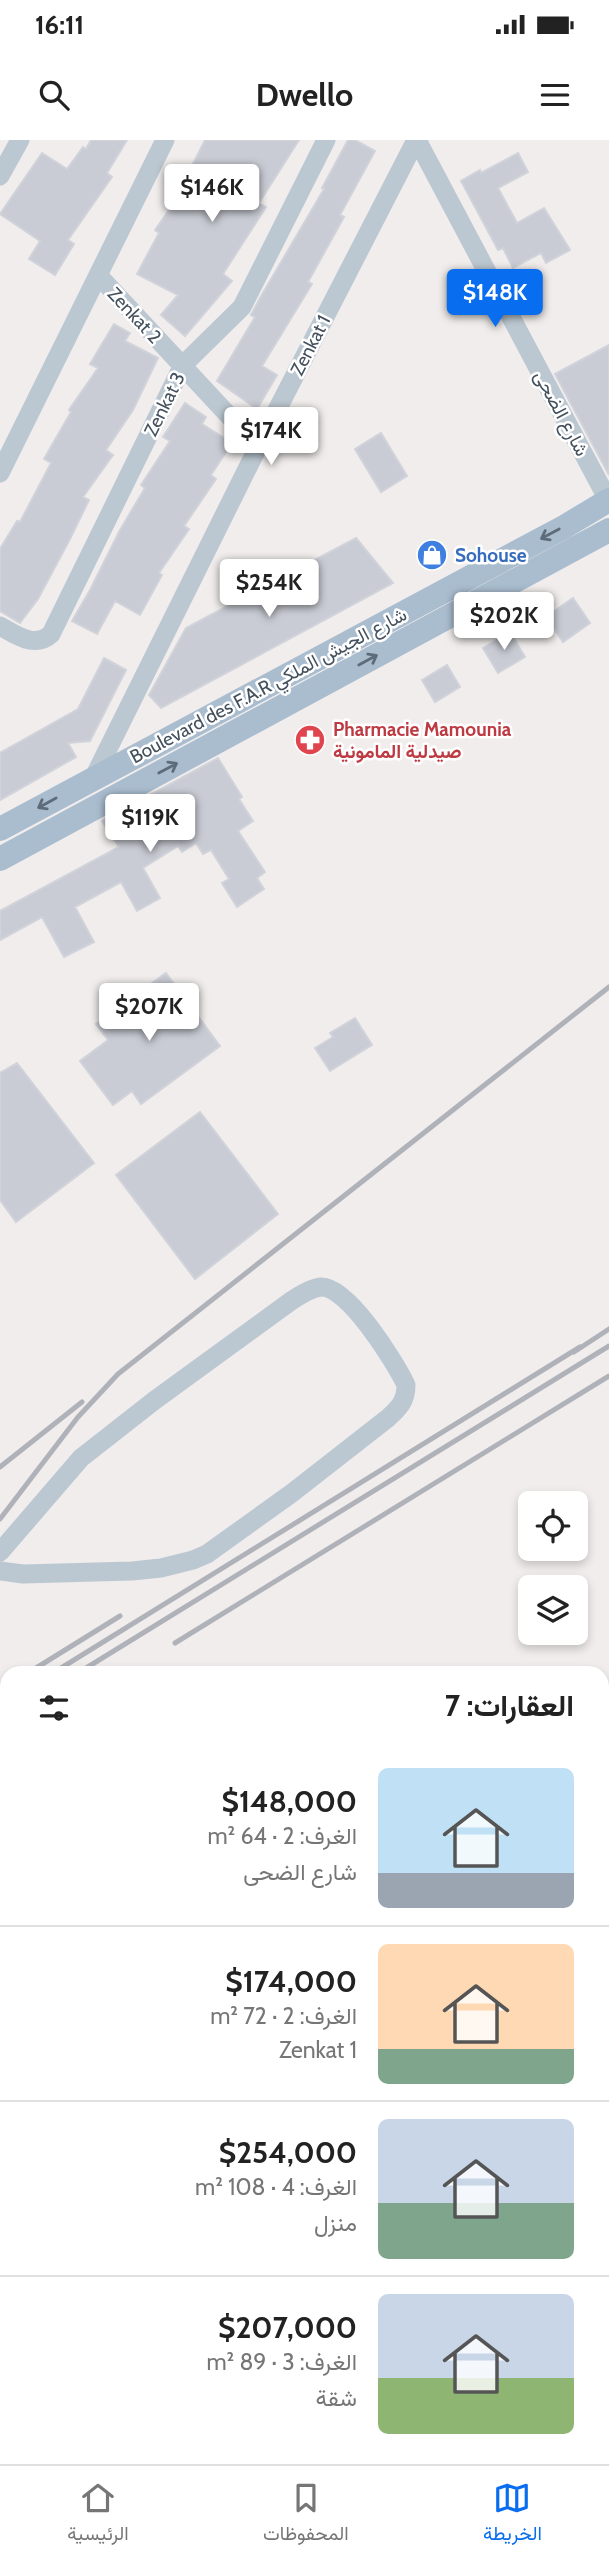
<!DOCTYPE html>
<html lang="ar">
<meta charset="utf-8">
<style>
:root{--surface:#fff;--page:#f2f2f2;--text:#222;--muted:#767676;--line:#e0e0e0;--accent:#086def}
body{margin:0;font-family:Cabin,Vazirmatn,sans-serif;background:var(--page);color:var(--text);direction:rtl;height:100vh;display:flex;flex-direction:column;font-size:26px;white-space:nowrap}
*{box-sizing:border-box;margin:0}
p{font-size:23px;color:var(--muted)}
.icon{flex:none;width:38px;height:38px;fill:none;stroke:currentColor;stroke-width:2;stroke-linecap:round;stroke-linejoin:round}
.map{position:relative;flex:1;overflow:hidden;direction:ltr}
.drawer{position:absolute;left:0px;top:1526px;width:609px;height:798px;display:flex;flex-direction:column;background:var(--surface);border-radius:21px 21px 0 0;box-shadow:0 4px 10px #0003;direction:rtl}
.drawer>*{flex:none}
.buttons{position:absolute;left:518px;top:1351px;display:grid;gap:14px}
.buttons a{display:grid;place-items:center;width:70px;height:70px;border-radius:10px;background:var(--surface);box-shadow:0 4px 10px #0003;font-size:35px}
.price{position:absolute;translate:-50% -60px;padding:0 16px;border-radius:7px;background:#fff;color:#222;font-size:23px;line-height:46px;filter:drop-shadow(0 2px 4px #0008)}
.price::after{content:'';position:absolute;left:50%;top:42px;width:21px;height:16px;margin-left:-10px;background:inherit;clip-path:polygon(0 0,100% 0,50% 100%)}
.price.current{background:var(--accent);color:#fff}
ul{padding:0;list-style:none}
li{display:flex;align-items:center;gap:21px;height:175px;padding:0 35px}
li+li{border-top:2px solid var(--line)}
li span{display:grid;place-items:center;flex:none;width:196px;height:140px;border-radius:10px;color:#555}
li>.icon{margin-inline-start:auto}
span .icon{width:84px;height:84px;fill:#fffc;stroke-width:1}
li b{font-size:30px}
h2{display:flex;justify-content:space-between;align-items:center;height:84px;padding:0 35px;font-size:30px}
.status{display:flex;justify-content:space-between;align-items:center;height:49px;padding:0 35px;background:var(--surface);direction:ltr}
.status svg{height:19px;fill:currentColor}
header{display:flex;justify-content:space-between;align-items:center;height:91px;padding:0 35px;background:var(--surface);font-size:32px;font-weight:700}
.tabs{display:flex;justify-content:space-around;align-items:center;height:98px;border-top:2px solid var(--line);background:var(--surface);font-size:19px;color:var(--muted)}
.tabs a{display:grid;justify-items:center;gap:4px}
.tabs .current{color:var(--accent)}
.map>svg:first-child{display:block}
</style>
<div class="status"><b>16:11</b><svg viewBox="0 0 49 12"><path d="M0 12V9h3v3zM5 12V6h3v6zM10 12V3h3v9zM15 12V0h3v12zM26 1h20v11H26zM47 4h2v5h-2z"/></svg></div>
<header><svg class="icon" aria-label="menu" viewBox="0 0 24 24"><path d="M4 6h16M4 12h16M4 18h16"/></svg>Dwello<svg class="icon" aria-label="search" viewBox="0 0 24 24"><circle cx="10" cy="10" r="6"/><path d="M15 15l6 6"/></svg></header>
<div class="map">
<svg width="609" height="2324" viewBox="0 0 609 2324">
<rect width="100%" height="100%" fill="#f1eded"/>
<path fill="#c9ccd4" stroke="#d1d3da" stroke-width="2" d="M91 0H127L107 33 112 37 68 100 74 104 55 135 29 119 40 101 0 74 42 13 67 29 83 7 86 9Z
M205 0H299L259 63 266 67 223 134 232 141 185 196 161 175 178 155 137 134 159 93 155 90 199 27 193 24Z
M348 0H355L375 11 340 75 344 77 308 142 312 144 262 226 277 235 257 269 217 241 255 177 251 175 260 158 324 49 322 48Z
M518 13 528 32 498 48 517 83 544 68 570 110 546 123 541 113 513 128 503 108 498 110 461 41 480 30 481 33Z
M114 184 130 193 125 201 158 218 133 270 106 310 113 315 83 357 89 360 70 399 38 459 20 483 0 471V409L17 381 20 382 51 323 44 319 71 272 69 270 98 228 90 224Z
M609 205V335L555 234Z
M185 263 206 277 202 284 232 303 211 335 216 339 184 386 189 389 159 433 162 435 140 475 115 461 97 494 72 481 90 450 120 390 145 348 141 345 170 301 163 297Z
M381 293 407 336 381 352 355 309Z
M356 398 393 443 161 568 149 555 186 488Z
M573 458 590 483 563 502 546 477Z
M510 492 525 517 498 533 483 508Z
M104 518 126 530 90 601 68 603 76 617 0 660V613L78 569Z
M447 525 460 547 435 562 422 540Z
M218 618 242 657 239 659 253 681 238 691 265 732 257 738 264 749 237 767 222 743 229 739 211 710 203 714 196 703 182 712 178 706 143 728 160 758 137 771 121 742 75 767 94 802 64 817 42 777 0 800V771L119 707 102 681Z
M166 833 220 906 141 964 132 951 113 965 80 921 108 900 96 884Z
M355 878 372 905 330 931 315 908 333 897 330 893Z
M17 923 94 1023 16 1082 0 1060V933Z
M200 972 278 1074 195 1139 116 1035Z"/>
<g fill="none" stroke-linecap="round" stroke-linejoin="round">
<path stroke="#bcc8d1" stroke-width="19" d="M417 0 608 360
M0 36 20 0
M98 135 258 307
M0 333 165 0
M0 486C16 495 35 509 51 494L183 225 242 167 326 0
M94 637 258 307 416 0
M0 1412 81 1318 155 1260 291 1161C300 1155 311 1148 321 1147 348 1146 395 1222 406 1245 406 1261 399 1268 388 1278L292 1353 207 1414 193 1420 161 1428 132 1431 23 1434 0 1431"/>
<path stroke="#aabdcf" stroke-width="24" d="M0 689 564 387 609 360
M0 719 609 390"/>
<path stroke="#afb3b9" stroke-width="5" d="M574 1212 609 1189
M0 1327 82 1262
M0 1379 78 1277 118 1234 609 847
M175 1503 609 1236
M28 1533 120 1476
M53 1533 580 1207
M78 1533 609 1206
M0 1552 7 1547
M0 1568 7 1564
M0 1597 7 1592"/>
</g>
<defs><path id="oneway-shaft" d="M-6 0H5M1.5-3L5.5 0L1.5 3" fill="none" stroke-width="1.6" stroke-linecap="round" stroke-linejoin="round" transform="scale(1.75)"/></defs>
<g stroke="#5e6c7a">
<use href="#oneway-shaft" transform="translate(550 394) rotate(152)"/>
<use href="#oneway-shaft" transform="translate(368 520) rotate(-29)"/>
<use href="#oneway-shaft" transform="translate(168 628) rotate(-28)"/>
<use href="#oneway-shaft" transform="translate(47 663) rotate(151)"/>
</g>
<defs>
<g id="shop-disc" transform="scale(1.575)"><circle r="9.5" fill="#3f7fe0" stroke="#fff"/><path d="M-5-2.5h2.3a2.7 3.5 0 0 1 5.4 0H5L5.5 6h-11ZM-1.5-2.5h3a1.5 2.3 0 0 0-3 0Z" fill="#fff"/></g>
<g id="pharmacy-disc" transform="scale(1.575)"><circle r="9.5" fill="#e0444e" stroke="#fff"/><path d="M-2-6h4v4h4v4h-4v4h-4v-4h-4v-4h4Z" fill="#fff"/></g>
</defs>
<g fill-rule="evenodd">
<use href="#shop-disc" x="432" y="415"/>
<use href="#pharmacy-disc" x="310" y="600"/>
</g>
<g text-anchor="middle" stroke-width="5" stroke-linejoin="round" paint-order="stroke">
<g font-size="19" fill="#44515d" stroke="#fff">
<text transform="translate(135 175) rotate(47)" y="7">Zenkat 2</text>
<text transform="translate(310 205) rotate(-63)" y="7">Zenkat 1</text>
<text transform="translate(164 264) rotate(-64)" y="7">Zenkat 3</text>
<text transform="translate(562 273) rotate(62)" y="7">شارع الضحى</text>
<text transform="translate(268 545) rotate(-28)" y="7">Boulevard des F.A.R شارع الجيش الملكي</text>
</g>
<g font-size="19" font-weight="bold" fill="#366cbe" stroke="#fff" text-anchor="start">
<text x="455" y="422">Sohouse</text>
</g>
<g font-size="19" font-weight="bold" fill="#be3a42" stroke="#fff" text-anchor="start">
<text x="333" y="596">Pharmacie Mamounia<tspan x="333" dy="22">صيدلية المامونية</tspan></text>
</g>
</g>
</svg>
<div class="buttons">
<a><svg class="icon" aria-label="locate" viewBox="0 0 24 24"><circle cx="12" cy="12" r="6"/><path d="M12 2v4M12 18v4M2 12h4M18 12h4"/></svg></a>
<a><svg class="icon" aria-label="layers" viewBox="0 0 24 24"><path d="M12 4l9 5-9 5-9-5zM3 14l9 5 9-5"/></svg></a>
</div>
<b class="price" style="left:212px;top:84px">$146K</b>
<b class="price current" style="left:495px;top:189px">$148K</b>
<b class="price" style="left:271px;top:327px">$174K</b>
<b class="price" style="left:269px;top:479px">$254K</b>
<b class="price" style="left:504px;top:512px">$202K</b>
<b class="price" style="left:150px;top:714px">$119K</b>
<b class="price" style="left:149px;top:903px">$207K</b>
<section class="drawer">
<h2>العقارات: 7<svg class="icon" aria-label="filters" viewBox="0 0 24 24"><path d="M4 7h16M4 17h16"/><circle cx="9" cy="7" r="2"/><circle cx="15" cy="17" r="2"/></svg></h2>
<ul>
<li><span style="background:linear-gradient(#bfe0f5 75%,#9aa5b1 0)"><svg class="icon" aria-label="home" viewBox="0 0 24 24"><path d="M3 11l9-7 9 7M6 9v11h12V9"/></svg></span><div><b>$148,000</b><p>الغرف: 2 · 64 m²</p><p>شارع الضحى</p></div></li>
<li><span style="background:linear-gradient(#ffd9b3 75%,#7fa58c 0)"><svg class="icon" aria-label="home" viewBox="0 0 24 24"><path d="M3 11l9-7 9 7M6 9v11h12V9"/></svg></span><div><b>$174,000</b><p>الغرف: 2 · 72 m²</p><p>Zenkat 1</p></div></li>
<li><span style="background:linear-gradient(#c9d6e8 60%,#7fa58c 0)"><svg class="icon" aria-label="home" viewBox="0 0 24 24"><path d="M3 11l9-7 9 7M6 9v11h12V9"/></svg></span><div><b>$254,000</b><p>الغرف: 4 · 108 m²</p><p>منزل</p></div></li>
<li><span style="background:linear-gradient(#c9d6e8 60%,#8fb573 0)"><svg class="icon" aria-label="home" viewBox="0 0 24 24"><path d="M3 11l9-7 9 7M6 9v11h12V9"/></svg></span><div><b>$207,000</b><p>الغرف: 3 · 89 m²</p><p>شقة</p></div></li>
</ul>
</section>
</div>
<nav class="tabs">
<a class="current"><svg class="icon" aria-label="map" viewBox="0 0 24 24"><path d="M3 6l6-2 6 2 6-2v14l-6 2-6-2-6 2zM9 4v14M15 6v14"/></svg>الخريطة</a>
<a><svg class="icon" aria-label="saved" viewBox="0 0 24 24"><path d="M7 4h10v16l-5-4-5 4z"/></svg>المحفوظات</a>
<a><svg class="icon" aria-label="home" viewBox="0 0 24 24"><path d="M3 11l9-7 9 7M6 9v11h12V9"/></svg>الرئيسية</a>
</nav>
